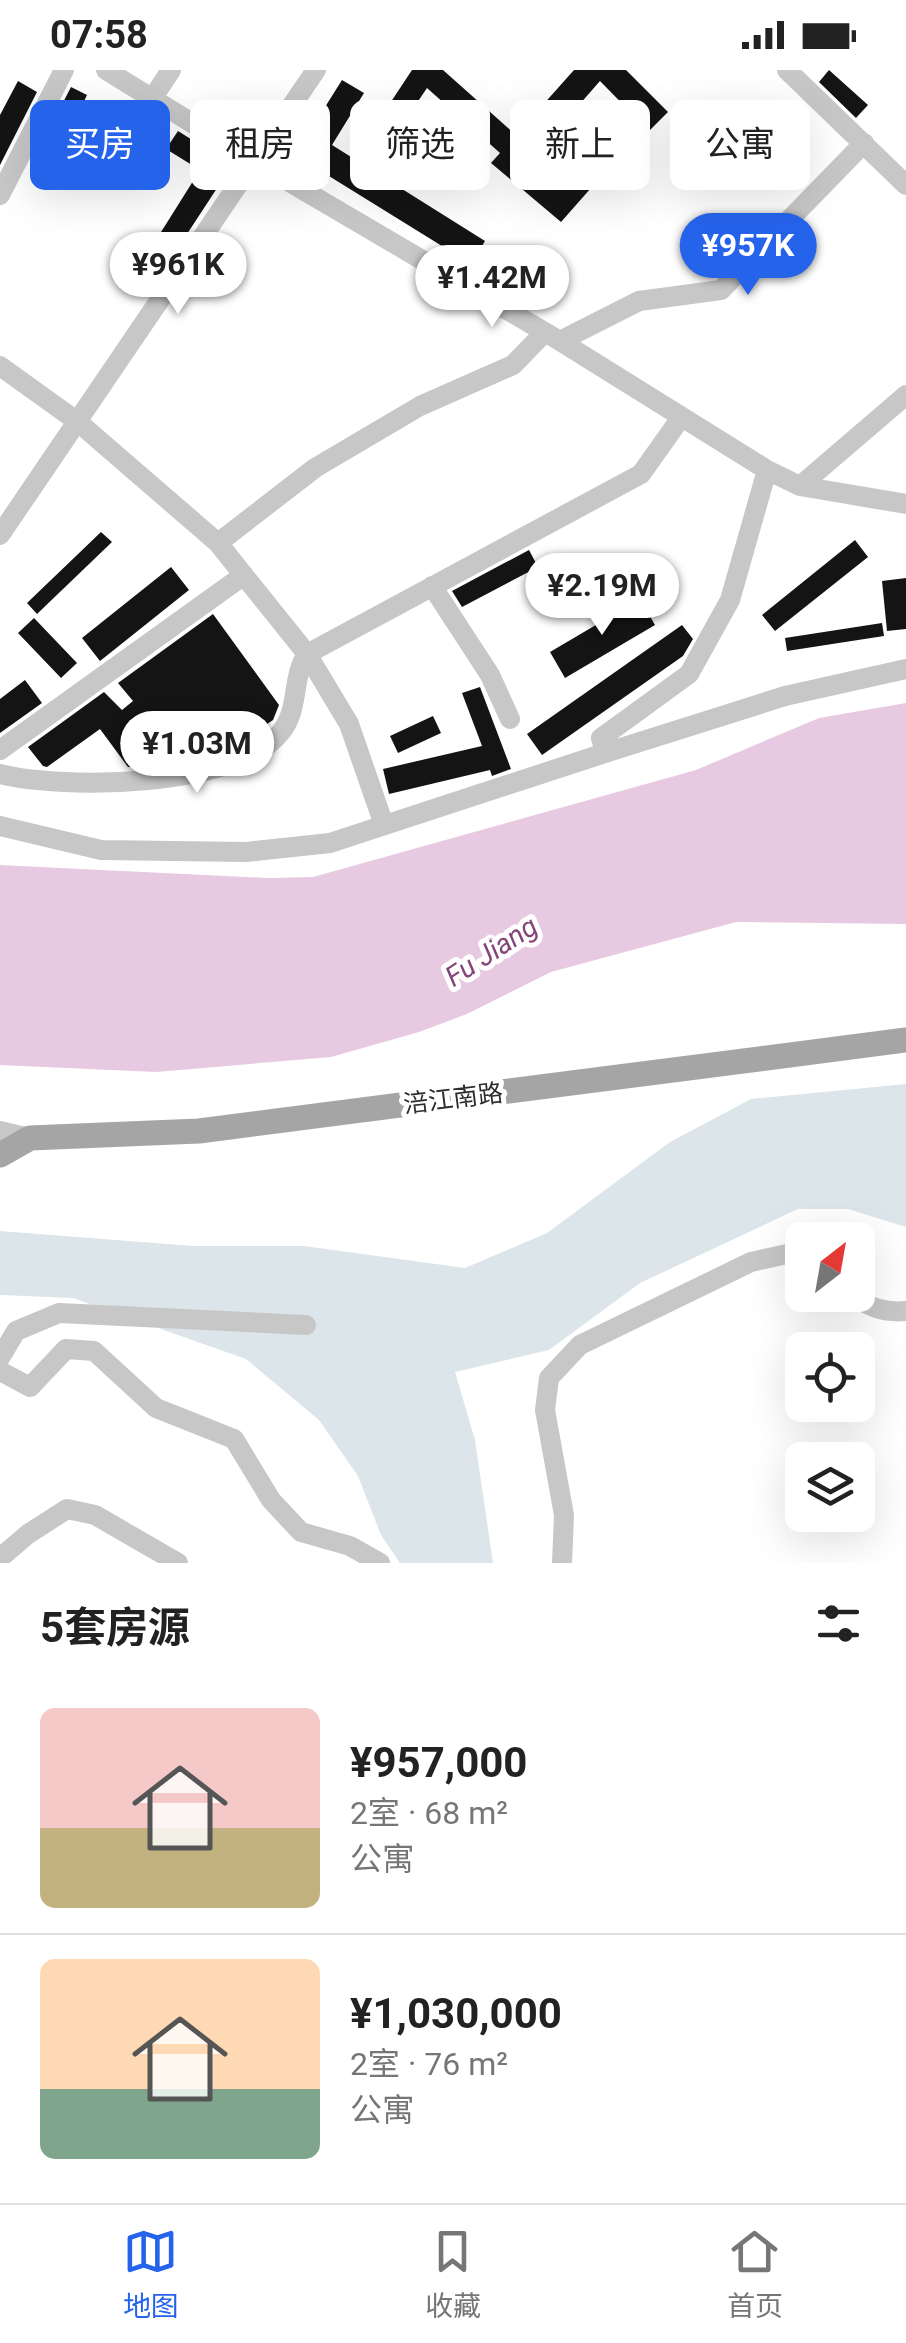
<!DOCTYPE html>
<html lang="zh">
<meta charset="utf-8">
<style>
:root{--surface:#fff;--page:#f2f2f2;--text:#222;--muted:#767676;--line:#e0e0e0;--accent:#2563eb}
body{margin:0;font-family:Roboto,"Noto Sans SC",sans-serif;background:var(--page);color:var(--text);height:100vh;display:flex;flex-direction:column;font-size:38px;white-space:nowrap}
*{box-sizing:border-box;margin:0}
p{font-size:32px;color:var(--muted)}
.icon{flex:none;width:55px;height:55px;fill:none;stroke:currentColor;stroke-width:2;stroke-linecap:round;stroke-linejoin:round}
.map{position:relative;height:1493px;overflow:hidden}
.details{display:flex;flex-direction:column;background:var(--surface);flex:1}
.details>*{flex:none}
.hud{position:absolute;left:30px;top:30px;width:848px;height:90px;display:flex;gap:20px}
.needle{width:65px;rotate:31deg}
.tools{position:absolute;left:785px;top:1152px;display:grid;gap:20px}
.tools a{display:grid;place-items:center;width:90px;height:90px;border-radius:15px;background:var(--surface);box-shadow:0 10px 40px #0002;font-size:50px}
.price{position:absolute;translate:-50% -85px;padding:0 22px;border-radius:35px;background:#fff;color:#222;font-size:32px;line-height:65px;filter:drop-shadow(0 2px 5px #0008)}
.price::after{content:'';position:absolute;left:50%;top:60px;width:30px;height:22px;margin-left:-15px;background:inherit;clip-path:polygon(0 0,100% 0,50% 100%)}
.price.current{background:var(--accent);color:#fff}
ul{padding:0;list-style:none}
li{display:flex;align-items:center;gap:30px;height:250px;padding:0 40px}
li+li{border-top:2px solid var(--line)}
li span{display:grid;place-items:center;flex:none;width:280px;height:200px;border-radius:15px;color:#555}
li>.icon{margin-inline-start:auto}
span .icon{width:120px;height:120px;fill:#fffc;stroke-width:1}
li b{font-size:42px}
h2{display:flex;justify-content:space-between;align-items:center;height:120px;padding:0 40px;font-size:42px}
.chip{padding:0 35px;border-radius:15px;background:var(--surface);box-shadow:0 10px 40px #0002;font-size:35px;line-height:90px}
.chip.current{background:var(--accent);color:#fff}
.status{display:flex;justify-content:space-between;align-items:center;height:70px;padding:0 50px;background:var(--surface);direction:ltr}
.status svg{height:28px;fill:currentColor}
.tabs{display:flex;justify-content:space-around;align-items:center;height:140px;border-top:2px solid var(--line);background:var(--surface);font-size:28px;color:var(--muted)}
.tabs a{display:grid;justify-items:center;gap:5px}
.tabs .current{color:var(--accent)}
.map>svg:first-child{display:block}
</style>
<div class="status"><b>07:58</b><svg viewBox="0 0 49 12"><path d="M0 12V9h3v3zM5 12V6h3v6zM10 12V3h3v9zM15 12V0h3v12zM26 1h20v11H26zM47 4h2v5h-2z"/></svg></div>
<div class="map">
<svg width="906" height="1493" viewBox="0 0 906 1493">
<rect width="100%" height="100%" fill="#fff"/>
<path fill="#dce5e9" d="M906 1014V1157L848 1139H798L640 1213 549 1280 455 1302 475 1370 493 1493H400L381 1465 358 1406 319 1350 246 1289 73 1228 0 1225V1161L193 1176H304L465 1198 547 1163 670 1072 751 1029Z"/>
<path fill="#e7cae1" d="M906 633V854L736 852 551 902 467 944 419 962 331 987 156 1002 0 995V795L268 808 313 807 696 700 819 648Z"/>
<path fill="#141414" d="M412 0H443L516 65 574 0H626L668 42 649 61 600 11 543 76 591 118 561 152 491 93 500 83 427 18 398 61 436 86 424 105 367 68Z
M829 0 868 35 856 48 819 12Z
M342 10 364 23 332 75 485 171 471 194 295 85Z
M18 11 37 22 0 95V45Z
M71 17 87 25 56 90 38 81Z
M178 61 221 88 225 106 170 190 151 178 200 100 166 79Z
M101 462 112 472 37 544 27 533Z
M855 470 868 487 775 561 762 545Z
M529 480 538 497 462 537 452 521Z
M171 497 189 520 100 591 82 568Z
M906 508V559L887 561 882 511Z
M640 529 655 555 565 608 550 582Z
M213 544 279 635 273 650 237 675 210 685 190 656 133 697H128L100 659 47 697 43 696 28 677 104 622 122 640 133 631 118 613Z
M34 548 77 593 61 608 18 563Z
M882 553 884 566 787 581 785 568Z
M682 555 693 569 683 586 542 685 527 664Z
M25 610 42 633 0 663V629Z
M480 617 511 699 492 706 490 700 389 724 383 699 482 676 462 623Z
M433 646 441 663 398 683 390 666Z"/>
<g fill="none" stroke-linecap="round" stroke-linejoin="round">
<path stroke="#c7c7c7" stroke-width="20" d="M106 0 252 90 560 271 767 400 800 416 906 434
M787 0 906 115
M152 29 171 0
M0 125 64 0
M560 271 639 231 721 220 864 73
M0 296 78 352 218 473 307 584 349 654 384 755
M800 416 906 325
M0 465 316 0
M218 473 315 398 420 336 513 295 545 262
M432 516 490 605 510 649
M0 680 244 505
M605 683 785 626 906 599
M0 704C63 720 238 718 281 662 300 638 291 609 307 584L641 404 680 349
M0 756 101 780 246 782 330 773 605 683 601 668 689 604 730 530 767 400
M0 1061 30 1068
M853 1225C869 1238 885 1243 906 1241
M0 1288 16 1261 59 1243 306 1255
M0 1301 30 1317 66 1279 94 1281 156 1338 234 1369 271 1430 301 1462 350 1476 380 1493
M0 1488 28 1464 67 1439 95 1445 178 1493
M562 1493 564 1445 545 1340 549 1308 580 1275 751 1192 787 1184 802 1192"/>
<path stroke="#a5a5a5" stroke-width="25" d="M0 1085 30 1068 199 1061 906 970"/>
</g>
<g text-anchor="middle" stroke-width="10" stroke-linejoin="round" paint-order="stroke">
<g font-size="25" fill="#2d2d2d" stroke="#fff">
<text transform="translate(453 1028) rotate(-7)" y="9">涪江南路</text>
</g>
<g font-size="28" font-style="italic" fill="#854579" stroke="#fff">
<text transform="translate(491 881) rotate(-33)" y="10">Fu Jiang</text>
</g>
</g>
</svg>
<div class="tools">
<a><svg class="needle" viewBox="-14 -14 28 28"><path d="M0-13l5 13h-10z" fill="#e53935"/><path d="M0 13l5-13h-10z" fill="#767676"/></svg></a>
<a><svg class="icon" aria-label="locate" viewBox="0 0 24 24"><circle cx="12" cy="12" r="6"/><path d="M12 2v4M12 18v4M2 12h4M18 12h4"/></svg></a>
<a><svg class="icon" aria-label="layers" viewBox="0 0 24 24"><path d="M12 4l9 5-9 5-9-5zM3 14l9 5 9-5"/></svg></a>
</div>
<b class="price current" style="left:748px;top:228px">¥957K</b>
<b class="price" style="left:178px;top:247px">¥961K</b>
<b class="price" style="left:492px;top:260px">¥1.42M</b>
<b class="price" style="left:602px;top:568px">¥2.19M</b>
<b class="price" style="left:197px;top:726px">¥1.03M</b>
<div class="hud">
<a class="chip current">买房</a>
<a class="chip">租房</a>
<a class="chip">筛选</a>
<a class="chip">新上</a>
<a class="chip">公寓</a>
</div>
</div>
<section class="details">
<h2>5套房源<svg class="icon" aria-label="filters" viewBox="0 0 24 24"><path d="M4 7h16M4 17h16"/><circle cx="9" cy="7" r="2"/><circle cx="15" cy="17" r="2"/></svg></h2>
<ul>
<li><span style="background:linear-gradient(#f6c9c9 60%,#c2b280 0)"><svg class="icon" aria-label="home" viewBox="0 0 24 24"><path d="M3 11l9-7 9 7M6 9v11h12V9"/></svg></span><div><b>¥957,000</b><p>2室 · 68 m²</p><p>公寓</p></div></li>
<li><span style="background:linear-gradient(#ffd9b3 65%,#7fa58c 0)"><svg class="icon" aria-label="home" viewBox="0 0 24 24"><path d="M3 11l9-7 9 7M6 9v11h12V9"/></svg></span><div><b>¥1,030,000</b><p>2室 · 76 m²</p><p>公寓</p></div></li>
</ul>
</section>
<nav class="tabs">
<a class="current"><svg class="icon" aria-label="map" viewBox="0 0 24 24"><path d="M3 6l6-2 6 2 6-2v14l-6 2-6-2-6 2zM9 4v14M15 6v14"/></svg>地图</a>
<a><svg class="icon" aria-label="saved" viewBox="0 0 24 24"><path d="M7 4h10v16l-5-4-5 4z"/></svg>收藏</a>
<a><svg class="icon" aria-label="home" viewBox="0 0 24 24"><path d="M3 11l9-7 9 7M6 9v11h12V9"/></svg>首页</a>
</nav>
